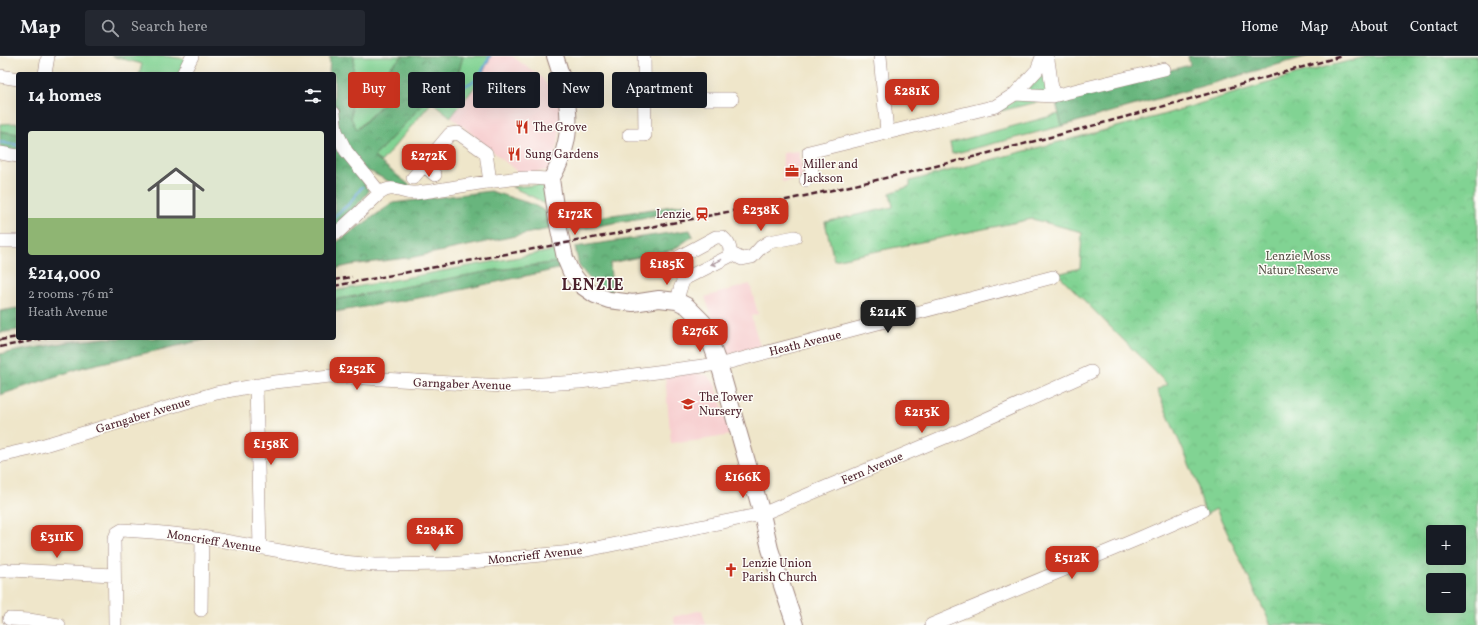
<!DOCTYPE html>
<meta charset="utf-8">
<style>
:root{--surface:#171b24;--page:#242831;--text:#f1f3f6;--muted:#9ea1a6;--line:#363941;--accent:#c8321e}
body{margin:0;font-family:Vollkorn,serif;background:var(--page);color:var(--text);height:100vh;display:flex;flex-direction:column;font-size:15px;white-space:nowrap}
*{box-sizing:border-box;margin:0}
p{font-size:13px;color:var(--muted)}
.icon{flex:none;width:22px;height:22px;fill:none;stroke:currentColor;stroke-width:2;stroke-linecap:round;stroke-linejoin:round}
.map{position:relative;flex:1;overflow:hidden}
.sheet{position:absolute;left:16px;top:16px;width:320px;height:268px;display:flex;flex-direction:column;background:var(--surface);border-radius:4px;box-shadow:0 4px 16px #0002}
.sheet>*{flex:none}
.guide{position:absolute;left:348px;top:16px;width:380px;height:36px;display:flex;gap:8px}
.controls{position:absolute;left:1426px;top:469px;display:grid;gap:8px}
.controls a{display:grid;place-items:center;width:40px;height:40px;border-radius:4px;background:var(--surface);box-shadow:0 4px 16px #0002;font-size:20px}
.price{position:absolute;translate:-50% -34px;padding:0 9px;border-radius:8px;background:var(--accent);color:#fff;font-size:13px;line-height:26px;filter:drop-shadow(0 1px 2px #0008)}
.price::after{content:'';position:absolute;left:50%;top:24px;width:12px;height:9px;margin-left:-6px;background:inherit;clip-path:polygon(0 0,100% 0,50% 100%)}
.price.active{background:#222;color:#fff}
ul{padding:0;list-style:none}
li{display:grid;align-content:center;gap:8px;height:212px;padding:0 12px}
li span{display:grid;place-items:center;height:124px;border-radius:4px;color:#555}
li>.icon{margin-inline-start:auto}
span .icon{width:72px;height:72px;fill:#fffc;stroke-width:1}
li b{font-size:17px}
h2{display:flex;justify-content:space-between;align-items:center;height:48px;padding:0 12px;font-size:17px}
.tag{padding:0 14px;border-radius:4px;background:var(--surface);box-shadow:0 4px 16px #0002;font-size:14px;line-height:36px}
.tag.active{background:var(--accent);color:#fff}
header{display:flex;align-items:center;gap:24px;box-sizing:border-box;height:56px;padding:0 20px;background:var(--surface);border-bottom:1px solid var(--line)}
header strong{font-size:19px}
nav{display:flex;gap:22px;margin-inline-start:auto;font-size:14px}
.search{width:280px;height:36px;background:var(--page);display:flex;align-items:center;gap:10px;box-sizing:border-box;padding:0 14px;border-radius:4px;color:var(--muted);font-size:15px}
.map>svg:first-child{display:block}
</style>
<header>
<strong>Map</strong>
<div class="search"><svg class="icon" aria-label="search" viewBox="0 0 24 24"><circle cx="10" cy="10" r="6"/><path d="M15 15l6 6"/></svg>Search here</div>
<nav><a>Home</a><a>Map</a><a>About</a><a>Contact</a></nav>
</header>
<div class="map">
<svg width="1478" height="569" viewBox="0 0 1478 569">
<defs>
<pattern id="forest-crowns" width="20" height="18" patternUnits="userSpaceOnUse"><rect width="20" height="18" fill="#68b57d"/><path d="M2 6a3 3 0 1 1 6 0M12 15a3 3 0 1 1 6 0" fill="none" stroke="#589367"/></pattern>
<pattern id="park-crowns" width="20" height="18" patternUnits="userSpaceOnUse"><rect width="20" height="18" fill="#81d393"/><path d="M2 6a3 3 0 1 1 6 0M12 15a3 3 0 1 1 6 0" fill="none" stroke="#71b57f"/></pattern>
</defs>
<rect width="100%" height="100%" fill="#fdfcf7"/>
<filter id="ink" filterUnits="userSpaceOnUse"><feTurbulence type="fractalNoise" baseFrequency=".025" numOctaves="2"/><feDisplacementMap in="SourceGraphic" scale="8" xChannelSelector="R" yChannelSelector="G"/><feConvolveMatrix kernelMatrix="1 2 1 2 8 2 1 2 1" color-interpolation-filters="sRGB"/></filter>
<filter id="wash" filterUnits="userSpaceOnUse"><feTurbulence type="fractalNoise" baseFrequency=".012" numOctaves="4" result="noise"/><feDisplacementMap in="SourceGraphic" scale="16" xChannelSelector="R" yChannelSelector="G"/><feGaussianBlur stdDeviation="0.9" result="paint"/><feColorMatrix in="noise" values="0 0 0 0 0 0 0 0 0 0 0 0 0 0 0 0 0 1.4 0 .05"/><feComposite in="paint" operator="in"/></filter>
<g filter="url(#wash)">
<rect width="100%" height="100%" fill="#efe6ca"/>
<path fill="#f7cfd0" d="M491 0H512L542 22 560 46 561 62 559 82 552 113 543 115 520 118 451 61 478 27Z
M799 95 803 122 782 126 783 97Z
M750 228 758 258 751 260 760 290 728 299 724 297 705 241Z
M690 316 707 319 713 325 716 330 731 379 695 385 671 387 665 320Z
M702 554 706 569H675L673 561Z"/>
<path fill="#81d393" stroke="#66795f" d="M112 0H164L186 3 178 18H139L142 8Z
M354 0H403L381 19 396 35 356 74 351 62Z
M463 0H491L478 27 451 61 432 46 381 106 374 101 429 41 456 25Z
M1059 58 1062 70 952 98 950 87Z
M18 67V78L0 75V68Z
M540 129 547 135 551 152 535 142 512 131Z
M557 194 559 206 491 215 334 244V235Z"/>
<path fill="url(#forest-crowns)" stroke="#596a54" d="M330 0H354L351 62 357 74 396 35 381 19 403 0H463L456 25 429 41 374 101 412 131H404L388 125 371 116 357 115 369 135 355 152 334 172V18H329Z
M1188 0H1308L1062 70 1055 43 1190 9Z
M0 75 18 78V96L0 93Z
M490 135 532 148 552 159 554 172 414 201 351 209 334 213V188L393 147Z
M685 148 686 154 575 174 573 165Z
M690 174 693 180 673 194 610 207 612 237 592 226 579 210 575 191Z
M559 206 563 212 436 239 334 256V244L491 215Z
M18 252V274L0 277V255Z
M105 282H212L84 311 0 339V298L68 286Z"/>
<path fill="url(#park-crowns)" stroke="#66795f" fill-rule="evenodd" d="M1369 0H1478V569H1271L1216 453 1205 459 1196 424 1157 334 1167 328 1058 218 1080 212 1082 176 1032 163 834 204 825 166 893 151 890 137 910 130V125L1159 60 1298 18ZM1433 476H1459V502H1433ZM1433 524H1459V550H1433Z
M1043 19 1047 20 1048 38 1025 36Z
M1017 42 1041 45 1001 55 1000 53Z"/>
<g fill="none" stroke-linecap="round" stroke-linejoin="round">
<path stroke="#65a6d8" stroke-width="2.5" d="M437 47 444 45 457 34 478 23 490 0
M0 86 18 89
M334 161 350 147 362 131"/>
</g>
</g>
<g filter="url(#ink)">
<g fill="none" stroke-linecap="round" stroke-linejoin="round">
<g stroke="#9c827a" stroke-width="14">
<path id="minor" d="M880 0 887 76
M1042 0 1048 4 1053 40
M45 18 48 0
M183 18 192 0
M0 20 18 23
M1015 38 1037 14 1042 1
M645 43H732
M334 57 336 75 346 95 380 137C395 127 400 138 415 137 452 133 489 123 527 122 535 122 543 123 551 123
M629 79H645L644 0
M0 97 18 100
M424 109 435 119
M413 122 450 78 458 77 486 97 490 126
M806 124 812 116 809 96 996 50 1015 38 1053 40 1164 13
M334 177 338 176 380 137
M0 185H18
M730 197 742 203 752 201 761 191 769 186 795 181
M677 245 680 233 684 223 728 201C733 193 728 186 722 181H716L679 201 676 207 679 216 684 223
M256 329 260 492
M0 400 31 393 216 337 275 326 330 320 503 330 580 326 726 307 1053 221
M0 515 10 514 114 519
M201 554 202 481
M9 563 29 564 59 569
M115 569 114 484 117 477 122 474 153 476 202 481 343 506 375 509 450 508 582 495 762 458 955 377 1091 316
M931 569 1140 482 1202 455"/>
</g>
<g stroke="#9c827a" stroke-width="18">
<path id="major" d="M555 0C570 44 577 81 551 123L557 164 565 202 571 216 582 230 595 239 609 244 633 247 659 243 677 245 687 250 703 266 721 315 762 458 770 493 795 569"/>
</g>
<use href="#minor" stroke="#fff" stroke-width="13"/>
<use href="#major" stroke="#fff" stroke-width="16"/>
<path stroke="#4a1f2b" stroke-width="2.5" stroke-dasharray="6 3" stroke-linecap="butt" d="M334 224 352 221
M334 230C528 193 723 161 915 115 1059 81 1200 40 1342 0
M0 284 18 281
M0 291 46 282"/>
</g>
<defs><path id="oneway-shaft" d="M-6 0H5M1.5-3L5.5 0L1.5 3" fill="none" stroke-width="1.6" stroke-linecap="round" stroke-linejoin="round"/></defs>
<use stroke="#ae9aa0" href="#oneway-shaft" transform="translate(716 206) rotate(155)"/>
</g>
<defs>
<g id="restaurant-bare" transform="scale(1.08)"><path d="M-5-6h1v4h1v-4h1v4h1v-4h1v5L-1.5 .5V6h-2V.5L-5-1ZM5-6V6H3V1.5H1.5Q1.5-4 5-6Z" fill="#c8321e" stroke="#fdfcf7" stroke-width="2.5" paint-order="stroke"/></g>
<g id="office-bare" transform="scale(1.08)"><path d="M-6-3h4V-5.5h4V-3h4V5H-6ZM-1-4.5V-3h2v-1.5ZM-6 0V1H6V0Z" fill="#c8321e" stroke="#fdfcf7" stroke-width="2.5" paint-order="stroke"/></g>
<g id="station-bare" transform="scale(1.08)"><path d="M-3-6H3Q5-6 5-4V2Q5 4 3 4L4.5 6H3L1.5 4h-3L-3 6H-4.5L-3 4Q-5 4-5 2V-4Q-5-6-3-6ZM-3.5-4v3h7v-3ZM-3.5 1v1.5H-2V1ZM2 1v1.5H3.5V1Z" fill="#c8321e" stroke="#fdfcf7" stroke-width="2.5" paint-order="stroke"/></g>
<g id="school-bare" transform="scale(1.08)"><path d="M0-5L7-2L0 1L-7-2ZM-4 1L0 2.5L4 1V4Q0 6-4 4Z" fill="#c8321e" stroke="#fdfcf7" stroke-width="2.5" paint-order="stroke"/></g>
<g id="church-bare" transform="scale(1.08)"><path d="M-1.2-6h2.4v3.5h3.3v2.4h-3.3V6h-2.4V-.1h-3.3v-2.4h3.3Z" fill="#c8321e" stroke="#fdfcf7" stroke-width="2.5" paint-order="stroke"/></g>
</defs>
<g fill-rule="evenodd">
<use href="#restaurant-bare" x="522" y="71"/>
<use href="#restaurant-bare" x="514" y="98"/>
<use href="#office-bare" x="792" y="115"/>
<use href="#station-bare" x="702" y="158"/>
<use href="#school-bare" x="688" y="348"/>
<use href="#church-bare" x="731" y="514"/>
</g>
<g text-anchor="middle" stroke-width="3" stroke-linejoin="round" paint-order="stroke">
<g font-size="12" fill="#4a1f2b" stroke="#fdfcf7" text-anchor="start">
<text x="533" y="75">The Grove</text>
<text x="525" y="102">Sung Gardens</text>
<text x="803" y="112">Miller and<tspan x="803" dy="14">Jackson</tspan></text>
<text x="691" y="162" text-anchor="end">Lenzie</text>
<text x="699" y="345">The Tower<tspan x="699" dy="14">Nursery</tspan></text>
<text x="742" y="511">Lenzie Union<tspan x="742" dy="14">Parish Church</tspan></text>
</g>
<g font-size="12" fill="#5a554a" stroke="#fdfcf7">
<text x="1298" y="204">Lenzie Moss<tspan x="1298" dy="14">Nature Reserve</tspan></text>
</g>
<g font-size="12" fill="#4a1f2b" stroke="#fdfcf7">
<text transform="translate(805 287) rotate(-14)" y="4">Heath Avenue</text>
<text transform="translate(462 328) rotate(2)" y="4">Garngaber Avenue</text>
<text transform="translate(143 359) rotate(-17)" y="4">Garngaber Avenue</text>
<text transform="translate(872 412) rotate(-23)" y="4">Fern Avenue</text>
<text transform="translate(214 485) rotate(9)" y="4">Moncrieff Avenue</text>
<text transform="translate(535 499) rotate(-6)" y="4">Moncrieff Avenue</text>
</g>
<g font-size="16" font-weight="bold" letter-spacing="1" fill="#4a1f2b" stroke="#fdfcf7">
<text x="593" y="234">LENZIE</text>
</g>
</g>
</svg>
<div class="controls">
<a>+</a>
<a>−</a>
</div>
<b class="price" style="left:912px;top:57px">£281K</b>
<b class="price" style="left:429px;top:122px">£272K</b>
<b class="price" style="left:761px;top:176px">£238K</b>
<b class="price" style="left:575px;top:180px">£172K</b>
<b class="price" style="left:667px;top:230px">£185K</b>
<b class="price active" style="left:888px;top:278px">£214K</b>
<b class="price" style="left:700px;top:297px">£276K</b>
<b class="price" style="left:357px;top:335px">£252K</b>
<b class="price" style="left:922px;top:378px">£213K</b>
<b class="price" style="left:271px;top:410px">£158K</b>
<b class="price" style="left:743px;top:443px">£166K</b>
<b class="price" style="left:435px;top:496px">£284K</b>
<b class="price" style="left:57px;top:503px">£311K</b>
<b class="price" style="left:1072px;top:524px">£512K</b>
<div class="guide">
<a class="tag active">Buy</a>
<a class="tag">Rent</a>
<a class="tag">Filters</a>
<a class="tag">New</a>
<a class="tag">Apartment</a>
</div>
<section class="sheet">
<h2>14 homes<svg class="icon" aria-label="filters" viewBox="0 0 24 24"><path d="M4 7h16M4 17h16"/><circle cx="9" cy="7" r="2"/><circle cx="15" cy="17" r="2"/></svg></h2>
<ul>
<li><span style="background:linear-gradient(#dfe7d0 70%,#8fb573 0)"><svg class="icon" aria-label="home" viewBox="0 0 24 24"><path d="M3 11l9-7 9 7M6 9v11h12V9"/></svg></span><div><b>£214,000</b><p>2 rooms · 76 m²</p><p>Heath Avenue</p></div></li>
</ul>
</section>
</div>
